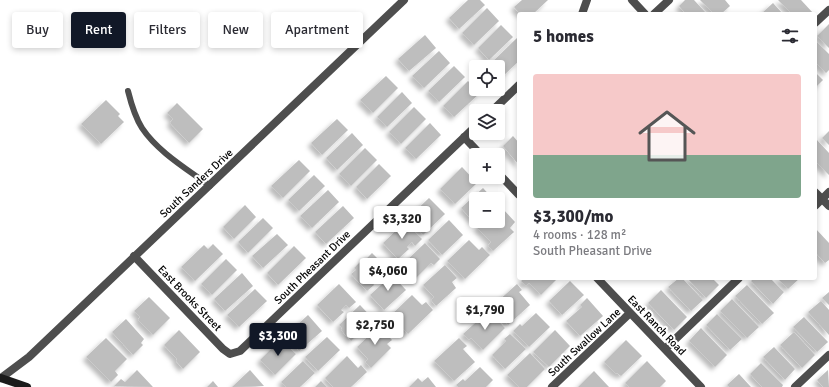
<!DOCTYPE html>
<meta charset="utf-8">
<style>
:root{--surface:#fff;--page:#f2f2f3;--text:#2b2b33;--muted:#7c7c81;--accent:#111827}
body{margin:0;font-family:Signika,sans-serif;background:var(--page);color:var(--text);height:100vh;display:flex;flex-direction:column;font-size:15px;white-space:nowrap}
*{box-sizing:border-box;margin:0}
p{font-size:13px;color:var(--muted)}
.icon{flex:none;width:22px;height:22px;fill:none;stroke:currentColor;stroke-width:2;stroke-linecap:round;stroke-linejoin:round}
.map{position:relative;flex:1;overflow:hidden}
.panel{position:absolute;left:517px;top:12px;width:300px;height:268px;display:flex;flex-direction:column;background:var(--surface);border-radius:4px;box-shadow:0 2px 6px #0003}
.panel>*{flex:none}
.top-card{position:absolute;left:12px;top:12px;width:380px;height:36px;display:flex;gap:8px}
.buttons{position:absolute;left:469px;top:60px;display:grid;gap:8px}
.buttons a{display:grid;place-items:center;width:36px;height:36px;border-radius:4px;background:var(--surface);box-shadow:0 2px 6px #0003;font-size:20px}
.price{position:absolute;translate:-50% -34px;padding:0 9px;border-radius:4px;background:#fff;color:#222;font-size:13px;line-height:26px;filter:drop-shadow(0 1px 2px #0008)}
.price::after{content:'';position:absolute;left:50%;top:24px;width:12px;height:9px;margin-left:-6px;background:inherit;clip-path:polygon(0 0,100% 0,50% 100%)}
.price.active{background:var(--accent);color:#fff}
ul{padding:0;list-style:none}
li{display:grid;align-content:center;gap:8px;height:212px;padding:0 16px}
li span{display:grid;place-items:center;height:124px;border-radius:4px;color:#555}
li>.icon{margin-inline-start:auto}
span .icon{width:72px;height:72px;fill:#fffc;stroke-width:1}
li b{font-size:17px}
h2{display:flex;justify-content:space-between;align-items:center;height:48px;padding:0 16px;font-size:17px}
.chip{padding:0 14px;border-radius:4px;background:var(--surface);box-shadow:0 2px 6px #0003;font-size:14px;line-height:36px}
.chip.active{background:var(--accent);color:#fff}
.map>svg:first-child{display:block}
</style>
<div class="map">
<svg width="829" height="387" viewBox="0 0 829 387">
<defs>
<filter id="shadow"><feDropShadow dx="-3.5" dy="3.5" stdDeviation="2" flood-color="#0004"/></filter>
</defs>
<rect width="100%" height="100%" fill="#fff"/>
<path fill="#bebebe" filter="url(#shadow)" d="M468 0H480L485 5 459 29 449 18Z
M522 0H548L533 14H520L514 7Z
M685 0H694L707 14H686L679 6Z
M700 0H725L730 6 721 14H714Z
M778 0H801L813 13 792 14Z
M773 3 783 14H763L762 13Z
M487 8 499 21 474 45 462 33Z
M829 24V48L817 36Z
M501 25 513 37 489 60 478 48Z
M425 35 436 48 409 71 398 59Z
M517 38 519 40V61L502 77 498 73V67H492L489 65Z
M815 40 829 54V70L826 73 815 62Z
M439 51 450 63 424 88 412 76Z
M454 66 465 77 439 102 428 91Z
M815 72 823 80 815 88Z
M386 76 398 88 373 113 360 100Z
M468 81 480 93 454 117 443 106Z
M402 92 412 103 387 127 377 117Z
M106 100 120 114 118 116 124 122 101 144 81 124Z
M177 103 203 129 189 143 170 123 173 119 167 113Z
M414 107 426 119 401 144 389 132Z
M337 119 348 130 322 155 311 143Z
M430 123 441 135 416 159 405 148Z
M829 131V145L822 138Z
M352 133 363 145 337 170 326 158Z
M513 136 519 143V165L503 146Z
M817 140 829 153V175L815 161V143Z
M365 148 377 160 351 186 339 174Z
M299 160 310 171 283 198 271 186Z
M379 164 391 176 367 199 356 187Z
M462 167 477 183 455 204 440 189Z
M314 175 325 186 299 211 288 200Z
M483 188 493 199H476L475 223 461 208Z
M328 190 339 202 312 228 300 216Z
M429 198 445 214 423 235 407 219Z
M245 205 256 217 234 239 223 227Z
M343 206 354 218 326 244 315 232Z
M503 209 515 222 510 228 514 232 493 251 488 246 491 242 477 228 484 221H498V214Z
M263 218 273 228 248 253 238 242Z
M449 220 463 235 442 255 428 240Z
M405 222 422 239 415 246 412 242 407 247 409 249 398 259 383 243Z
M815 228 829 243V260L825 263 815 252Z
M277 234 288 245 263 268 252 256Z
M469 240 479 250 482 247 490 255 465 279 447 261Z
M425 243 440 259 434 265 431 263 416 278 406 268 409 266 405 262Z
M213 244 223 254 195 281 181 267 204 245 208 249Z
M294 246 306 258 278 285 267 273Z
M372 253 388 269 373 283 374 285 367 291 351 274 356 270 354 268 361 261 363 262Z
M226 259 237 270 212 295 201 284Z
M445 265 457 278 452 282 456 288 436 306 431 300 434 297 423 285Z
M242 273 253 286 225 311 214 299Z
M392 275 406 290 384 310 370 295Z
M524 278H558L541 295 529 283 526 286 521 281Z
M679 278H682L703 300 691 311 668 287Z
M687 278H712L719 285 706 298Z
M754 278H770L784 292 773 304 751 281Z
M777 278H800L788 289Z
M570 281 584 295 562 315 549 301Z
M339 284 356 302 349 308 346 305 341 310 344 312 333 322 317 305Z
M517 284 522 290 519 292 530 305 508 325 496 312 501 308 496 303Z
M747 285 774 313 762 324 735 296Z
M255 289 267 301 239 327 227 315Z
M661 290 687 317 674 330 648 303Z
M829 292V305L822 298Z
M412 295 422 305 426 302 433 310 408 334 390 316Z
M149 297 170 318 153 335 138 320 140 317 134 311Z
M587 298 603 316 580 336 566 321 582 307 580 305Z
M732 299 759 327 747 338 720 311Z
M821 301 829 310V335L808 312Z
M360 305 375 321 362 333 360 332 351 341 341 330 342 328 339 325Z
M536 313 550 327 529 347 513 331 520 324 522 326Z
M717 314 742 339 730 350 706 325Z
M308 315 322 331 299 351 285 336Z
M484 315 488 320 493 315 505 328 483 350 471 338 469 340 463 334Z
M804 317 828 342 817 352 793 327Z
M126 319 144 339 141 343 143 345 133 355 112 332Z
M379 326 392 340 387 344 391 348 371 368 365 362 368 359 357 347Z
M701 328 727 355 715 367 689 341Z
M179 330 200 352 183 369 176 361 177 359 164 345Z
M555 330 570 346 549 367 533 352Z
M794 332 815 355 802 368 780 345Z
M510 334 526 349 505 369 492 355 506 341 504 339Z
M327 337 340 350 318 371 305 357Z
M106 338 127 359 115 371 118 375 111 382 86 357Z
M459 338 467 346 463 349 475 362 454 381 434 361Z
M281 339 296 354 275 375 260 360Z
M626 340 642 356 621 376 617 373 616 374 604 362Z
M774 347 795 369 785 380 763 357Z
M530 353 545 369 527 387H519L507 375Z
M347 356 358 368 361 365 367 372 351 387H333L325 378Z
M303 361 315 373 300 387H286L281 382Z
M647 361 666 381 660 387H629L625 383Z
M761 363 783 385 782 387H762L750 374Z
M480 367 493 380 486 387H458L456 385 463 379 465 381Z
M137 370 153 387 114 386 121 379 125 382Z
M250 370 264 386 232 387Z
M828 370 829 387H823L817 380Z
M594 371 609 387H578Z
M739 374 751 387H729L727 385Z
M428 377 436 387H409L418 378 422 382Z
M213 381 218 387H207Z
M321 381 327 387H315Z"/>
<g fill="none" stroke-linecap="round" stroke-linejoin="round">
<path stroke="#4e4e4e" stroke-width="6" d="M128 91C131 103 135 117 142 128 158 152 187 169 210 186"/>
<path stroke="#4e4e4e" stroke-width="8" d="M632 0 645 14
M582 14 587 0
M654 14 669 0
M815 23 829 10
M492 111 519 85
M464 137 481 155
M498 173 519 195
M815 192 829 206
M815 206 829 192
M134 256 223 349 230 354 240 351 476 126
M597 278 701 387
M665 349 739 278
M1 378 29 357 404 0
M552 387 630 313
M795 387 829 355"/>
<path stroke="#1b1b1b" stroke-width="8" d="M1 378 27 387"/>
</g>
<g text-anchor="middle" stroke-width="4" stroke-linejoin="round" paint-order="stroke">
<g font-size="11" fill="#000" stroke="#fff">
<text transform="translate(196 183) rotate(-43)" y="4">South Sanders Drive</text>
<text transform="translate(312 267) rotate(-44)" y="4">South Pheasant Drive</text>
<text transform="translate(190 298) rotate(46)" y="4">East Brooks Street</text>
<text transform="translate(657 325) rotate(46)" y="4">East Ranch Road</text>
<text transform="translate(584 342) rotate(-43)" y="4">South Swallow Lane</text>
</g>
</g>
</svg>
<div class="buttons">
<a><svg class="icon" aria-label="locate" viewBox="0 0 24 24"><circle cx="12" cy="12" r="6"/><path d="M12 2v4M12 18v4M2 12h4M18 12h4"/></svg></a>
<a><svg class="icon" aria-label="layers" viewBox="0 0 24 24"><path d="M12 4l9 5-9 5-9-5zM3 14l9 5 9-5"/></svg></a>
<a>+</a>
<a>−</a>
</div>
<b class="price" style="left:402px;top:240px">$3,320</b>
<b class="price" style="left:388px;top:292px">$4,060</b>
<b class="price" style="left:485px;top:331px">$1,790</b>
<b class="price" style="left:375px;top:346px">$2,750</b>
<b class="price active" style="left:278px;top:357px">$3,300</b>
<div class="top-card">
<a class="chip">Buy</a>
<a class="chip active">Rent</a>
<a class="chip">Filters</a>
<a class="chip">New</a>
<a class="chip">Apartment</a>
</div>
<section class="panel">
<h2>5 homes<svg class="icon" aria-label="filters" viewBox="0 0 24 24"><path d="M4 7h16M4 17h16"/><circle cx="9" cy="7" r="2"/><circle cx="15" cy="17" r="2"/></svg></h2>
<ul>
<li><span style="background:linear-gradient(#f6c9c9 65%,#7fa58c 0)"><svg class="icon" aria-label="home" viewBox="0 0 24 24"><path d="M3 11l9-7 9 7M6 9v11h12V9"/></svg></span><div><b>$3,300/mo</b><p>4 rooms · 128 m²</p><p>South Pheasant Drive</p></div></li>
</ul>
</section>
</div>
